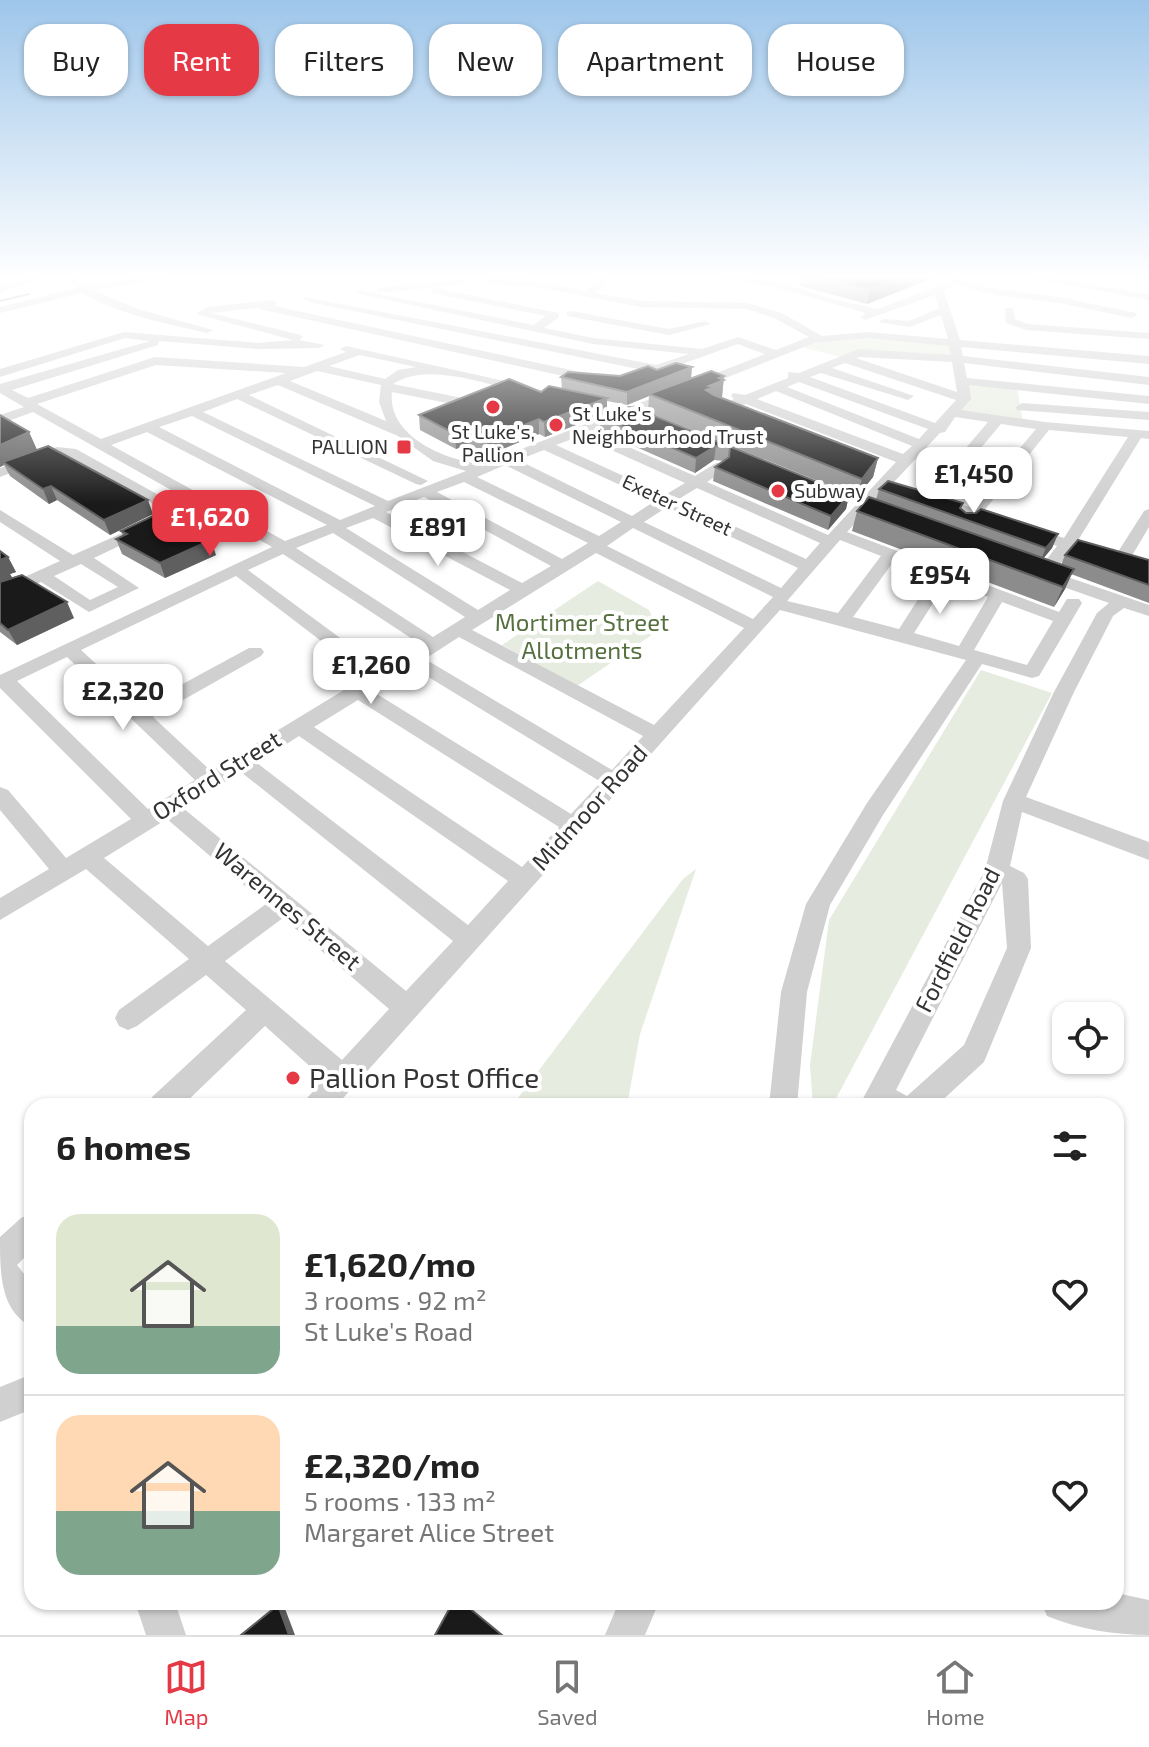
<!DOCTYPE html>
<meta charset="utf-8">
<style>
:root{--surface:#fff;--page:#f6f6f6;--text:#222;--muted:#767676;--line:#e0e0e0;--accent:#e63946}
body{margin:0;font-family:"Exo 2",sans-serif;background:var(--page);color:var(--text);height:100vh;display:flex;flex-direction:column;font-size:30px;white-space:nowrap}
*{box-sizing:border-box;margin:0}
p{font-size:26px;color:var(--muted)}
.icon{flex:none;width:44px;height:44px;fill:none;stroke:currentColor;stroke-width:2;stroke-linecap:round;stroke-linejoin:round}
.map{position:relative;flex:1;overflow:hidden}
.details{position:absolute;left:24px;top:1098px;width:1100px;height:512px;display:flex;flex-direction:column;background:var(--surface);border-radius:24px;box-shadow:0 2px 6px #0004}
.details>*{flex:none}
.guide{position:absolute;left:24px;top:24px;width:1102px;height:72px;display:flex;gap:16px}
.tools{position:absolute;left:1052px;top:1002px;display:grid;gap:16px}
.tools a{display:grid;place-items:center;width:72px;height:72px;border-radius:16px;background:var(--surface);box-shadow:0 2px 6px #0004;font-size:40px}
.price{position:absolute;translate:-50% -68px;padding:0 18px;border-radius:16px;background:#fff;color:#222;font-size:26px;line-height:52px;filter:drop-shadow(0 2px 4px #0008)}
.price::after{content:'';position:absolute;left:50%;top:48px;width:24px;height:18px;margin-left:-12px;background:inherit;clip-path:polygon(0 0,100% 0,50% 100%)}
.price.active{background:var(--accent);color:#fff}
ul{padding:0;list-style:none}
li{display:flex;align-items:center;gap:24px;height:200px;padding:0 32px}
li+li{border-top:2px solid var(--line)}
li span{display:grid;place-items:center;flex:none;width:224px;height:160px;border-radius:24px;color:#555}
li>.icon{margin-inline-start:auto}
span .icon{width:96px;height:96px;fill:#fffc;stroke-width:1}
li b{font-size:34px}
h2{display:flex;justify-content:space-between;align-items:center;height:96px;padding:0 32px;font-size:34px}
.pill{padding:0 28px;border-radius:24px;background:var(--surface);box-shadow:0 2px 6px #0004;font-size:28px;line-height:72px}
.pill.active{background:var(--accent);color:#fff}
.tab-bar{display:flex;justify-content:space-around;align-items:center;height:112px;border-top:2px solid var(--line);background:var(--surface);font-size:22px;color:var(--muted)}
.tab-bar a{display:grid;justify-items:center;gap:4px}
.tab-bar .active{color:var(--accent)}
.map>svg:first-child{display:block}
</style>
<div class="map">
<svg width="1149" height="1635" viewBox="0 0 1149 1635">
<rect width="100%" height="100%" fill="#fff"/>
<path fill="#e6ecdf" d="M833 336 954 340 957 359 859 353 844 358 794 345Z
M961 381 1017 387 1023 423 953 413Z
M598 581 649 610 659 630 577 686 502 645Z
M981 670 1052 693 832 1106H813L810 1065 829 920Z
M696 869 640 1034 627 1106H512L683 879Z"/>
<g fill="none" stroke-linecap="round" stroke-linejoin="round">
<path fill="#d0d0d0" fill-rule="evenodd" d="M33 275H47L0 293V287Z
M68 275H78L76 278 85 286 155 275H179L174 278 93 290 138 309 213 330 207 333C165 323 120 315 82 293L0 313V307L76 288 66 278Z
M593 275H603L606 283 595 293 641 301 747 303 782 313 822 336 868 332 948 339 941 315 910 327 878 322 884 319 909 321 939 308 935 295 865 320 860 317 866 313 770 286 695 275 771 280 837 300 878 309 958 278 986 287 1064 298 1136 313 1137 315 1132 318 1064 304 984 293 956 284 944 291 960 340 1149 356V364L961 347 963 356 1149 377V385L964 363 967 378 1149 396V404L969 385 971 399 961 410 1045 422 1149 431V439L1141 438 1077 542 1116 555 1144 511 1149 509V527L1130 559 1149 566V576L1071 551 1053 572 1149 605V616L1124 608 1113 616 1074 692 1026 797 1149 842V860L1022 812 1010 866 1024 873 1028 879 1031 948 984 1062 936 1106H859L985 870 1003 801 1054 692 1097 613 1109 603 1035 577 1033 573 1035 569 1040 568 1057 546 976 519 971 525H961L958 522 963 515 925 502V496L988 422 955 417 945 432 940 433 847 532 1059 612 1067 599H1079L1082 603 1039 676 1032 678 982 664 883 815 830 905 807 992 797 1106H769L781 992 806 904 867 803 966 660 780 610 336 1106H304L308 1097 324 1079 265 1026 182 1106H148L152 1097 246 1010 206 975 137 1026 128 1030 119 1026 115 1018 119 1010 189 959 86 869 0 920V898L49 869 0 810V787L8 790 66 858 131 819 0 688V675L272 547 33 412 0 424V415L24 407 0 393V384L150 341 125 338 0 377V369L124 332 258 343 293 340 196 314 207 307 272 300 277 303 274 306 599 376 601 379 595 383 255 308 211 313 301 335 303 337 299 340 325 345 319 348 258 349 159 341 158 345 12 390 28 398 155 357 304 367 346 352 340 349 346 346 531 387 533 390 527 394C488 385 428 361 393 384L467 399V405L462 406 392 392C387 437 447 461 483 464L765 354 738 344 629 383 623 379 625 376 643 370 309 302 304 299 305 297 656 365 689 354 593 344 355 293 360 290 533 325 546 316 431 293 430 291 435 288 559 313V317L544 328 593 338 702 349 738 337 776 350 809 337 774 318 747 309 641 307 538 287 487 284 482 281C503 269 560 285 585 291L596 282ZM868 338 949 346 951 355 859 349 799 373 788 372V378L745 395 733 393 731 396 734 399 713 410 719 414 746 404 896 462 828 535 707 482 726 469V463H716L695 476 592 431 814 343ZM360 355 416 367 398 370 385 379 329 366ZM860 357 952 362 957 392 856 358ZM845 363 956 400 935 423 810 377 821 373 908 400 914 396 832 368ZM156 365 286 373 101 439 37 404ZM317 371 381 385 379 402 386 421 290 381ZM799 382 928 429 919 439 787 387ZM278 385 398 436 433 461 466 471 388 501 203 412 237 399 416 484 421 485 428 481 249 395ZM776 391 912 446 903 454 757 399ZM192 416 375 506 340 520 159 427ZM1001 424 1036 429 970 507 939 498ZM1049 430 1128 437 1064 538 983 512ZM147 432 327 525 285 541 111 445ZM580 436 685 483 665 495 556 445ZM544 450 655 501 632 516 518 460ZM505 465 621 522 599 536 477 477ZM464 482 588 543 562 559 437 492ZM697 488 820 543 806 559 677 500ZM424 497 551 566 522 583 386 512ZM667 507 798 568 781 588 644 522ZM373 518 510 590 478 610 346 528ZM633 528 773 597 753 619 607 546ZM333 533 465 617 433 637 296 548ZM840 540 881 556 838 613 787 601ZM596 553 744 628 654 725 472 630ZM283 554 420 644 381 668 248 570ZM894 561 933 576 899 629 853 617ZM236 576 367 676 211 771 153 717 261 656 264 652 261 648H249L142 706 81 650ZM947 581 988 597 959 646 914 633ZM1002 602 1053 621 1027 665 974 650ZM459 637 643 736 612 770 425 659ZM67 657 195 780 148 809 17 681ZM412 667 601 782 571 814 372 691ZM358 700 559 827 522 867 314 727ZM299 736 508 881 468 925 257 763ZM241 772 453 941 406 991 183 808ZM167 819 266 904 208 946 104 858ZM1002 883 1007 948 964 1045 907 1096 896 1090ZM283 918 389 1009 342 1060 225 961Z
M1013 275H1034L1149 294V300Z
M460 279 464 280V284L381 293 376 290 381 287Z
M1005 308H1013L1015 319 1028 324 1149 333V339L1026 330 1006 323Z
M571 311 669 329 705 321 711 324 669 335 567 316V312Z
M1022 403 1149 412V420L1017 410 1016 407Z
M57 447 76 449 173 503 182 516 94 558 139 588 89 612 41 582 0 599V588L60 561 0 522V510L73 555 165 514 162 509 68 456 58 455 0 477V468ZM81 564 118 587 90 600 54 576Z
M32 1213V1250L17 1265 32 1284V1327C0 1311 0 1273 0 1237L21 1218Z
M32 1374V1409L0 1422V1387Z
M1116 1593 1149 1600V1635C1115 1635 1078 1629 1047 1616L1041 1602H1116Z
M135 1602H175L186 1635H146Z
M619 1602H659L645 1635H605Z"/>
<path stroke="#888" stroke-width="2" d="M0 301 29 294"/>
</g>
<path fill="#8c8c8c" d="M802 275H940L867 304 800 286Z
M657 370 691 378 724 376 722 397 721 398 878 458 873 477 857 497 648 412 649 396 627 405 607 401V413L545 437 539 434 488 455 468 444 456 449 420 430 419 415 562 389 561 377 620 376Z
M629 407 849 495 846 509 828 530 713 481 715 467 724 461 714 460 695 473 600 431V417Z
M0 415 29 432 37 450 153 514 110 535 57 500 49 504 10 476 4 465 0 467Z
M879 489 961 508 966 513 1058 534 1052 548 1043 559 1061 565 1065 555 1149 560V603L1071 574 1065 589 1054 607 852 531 857 511 876 500Z
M121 531 216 555 165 578 122 554 116 539 123 536Z
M0 551 8 557 16 572 10 574 12 578 74 618 17 645 0 632Z"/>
<path fill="#5f5f5f" d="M907 275H940L867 304 870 289Z
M692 367 691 380 649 394V396L627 405V392Z
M724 376 722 397 712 401 706 390 709 386 719 378Z
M607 398V413L545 437 544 422Z
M539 419V434L488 455 487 440Z
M466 429 468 444 456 449 455 434Z
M29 432 37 450 3 462 4 465 0 467V445Z
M716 446 714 460 695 473 696 458Z
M878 458 873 477 857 497 862 479Z
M51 486 57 500 49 504 43 489Z
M849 495 846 509 828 530 831 516Z
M148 500 153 514 110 535 104 520Z
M1058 534 1052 548 1040 562 1046 548Z
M211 540 216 555 165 578 160 563Z
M8 557 16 572 10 574 13 579 0 586V560Z
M1074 569 1065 589 1054 607 1063 587Z
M67 602 74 618 17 645 8 630Z
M278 1605 284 1606 295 1635H289Z"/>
<path fill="#1a1a1a" stroke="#5f5f5f" stroke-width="2" d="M816 275H907L870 289Z
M676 363 692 367 627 392 561 377 568 372 620 376 648 366 657 370Z
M711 371 724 376 719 378 724 380 709 386 714 387 706 390 714 395 878 458 862 479 649 394Z
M509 379 541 392 549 386 607 398 544 422 539 419 487 440 466 429 455 434 419 415Z
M629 407 638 409 849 495 831 516 715 467 729 457 730 447 716 446 696 458 600 417Z
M0 415 29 432 0 445Z
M48 446 148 500 104 520 51 486 43 489 3 462Z
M888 481 963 503 960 508 966 513H976L981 509 1058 534 1046 548 879 489Z
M869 497 1074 569 1063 587 857 511Z
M161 512 211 540 160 563 116 539 127 534 121 531Z
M1078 540 1149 560V585L1065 555Z
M0 551 8 557 0 560Z
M22 575 67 602 8 630 0 623V582Z
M453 1602H462L502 1635H435Z
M278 1605 289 1635H241Z"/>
<linearGradient id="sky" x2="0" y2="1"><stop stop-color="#9ec6ea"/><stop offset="0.55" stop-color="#fff"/><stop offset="1" stop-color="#fff" stop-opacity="0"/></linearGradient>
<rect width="1149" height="504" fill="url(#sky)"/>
<g fill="#e63946" stroke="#fff" stroke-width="3">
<circle cx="493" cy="407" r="8"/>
<circle cx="556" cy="425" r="8"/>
<rect x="396" y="439" width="16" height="16" rx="4"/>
<circle cx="778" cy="491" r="8"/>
<circle cx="293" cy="1078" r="8"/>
</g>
<g text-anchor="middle" stroke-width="8" stroke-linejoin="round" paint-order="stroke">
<g font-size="20" fill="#333" stroke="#fff" text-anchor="start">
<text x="572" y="421">St Luke's<tspan x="572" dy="23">Neighbourhood Trust</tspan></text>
<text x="493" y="439" text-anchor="middle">St Luke's,<tspan x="493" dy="23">Pallion</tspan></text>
<text x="388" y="454" text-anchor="end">PALLION</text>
<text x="794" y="498">Subway</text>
</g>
<g font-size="20" fill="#333" stroke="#fff">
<text transform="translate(677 505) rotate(25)" y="7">Exeter Street</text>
</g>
<g font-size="24" fill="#56703f" stroke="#fff">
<text x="582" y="631">Mortimer Street<tspan x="582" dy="28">Allotments</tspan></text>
</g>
<g font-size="24" fill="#333" stroke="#fff">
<text transform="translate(217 776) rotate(-32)" y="8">Oxford Street</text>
<text transform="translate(590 808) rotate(-48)" y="8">Midmoor Road</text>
<text transform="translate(287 907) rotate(40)" y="8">Warennes Street</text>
<text transform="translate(958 940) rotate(-63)" y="8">Fordfield Road</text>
</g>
<g font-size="28" fill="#333" stroke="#fff" text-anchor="start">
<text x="309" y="1088">Pallion Post Office</text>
</g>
</g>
</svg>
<div class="tools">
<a><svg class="icon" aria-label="locate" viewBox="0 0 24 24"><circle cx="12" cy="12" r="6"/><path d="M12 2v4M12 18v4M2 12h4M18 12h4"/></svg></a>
</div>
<b class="price" style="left:974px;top:515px">£1,450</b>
<b class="price active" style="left:210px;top:558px">£1,620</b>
<b class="price" style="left:438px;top:568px">£891</b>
<b class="price" style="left:940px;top:616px">£954</b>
<b class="price" style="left:371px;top:706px">£1,260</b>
<b class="price" style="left:123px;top:732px">£2,320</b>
<div class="guide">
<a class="pill">Buy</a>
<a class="pill active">Rent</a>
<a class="pill">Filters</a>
<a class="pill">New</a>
<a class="pill">Apartment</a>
<a class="pill">House</a>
</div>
<section class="details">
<h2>6 homes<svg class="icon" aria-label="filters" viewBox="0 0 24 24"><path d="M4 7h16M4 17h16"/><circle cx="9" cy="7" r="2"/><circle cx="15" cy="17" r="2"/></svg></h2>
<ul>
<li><span style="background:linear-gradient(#dfe7d0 70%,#7fa58c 0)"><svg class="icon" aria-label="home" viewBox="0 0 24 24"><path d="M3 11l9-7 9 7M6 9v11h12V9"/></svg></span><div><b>£1,620/mo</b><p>3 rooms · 92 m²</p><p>St Luke's Road</p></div><svg class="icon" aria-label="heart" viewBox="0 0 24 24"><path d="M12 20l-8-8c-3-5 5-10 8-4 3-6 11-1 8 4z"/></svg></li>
<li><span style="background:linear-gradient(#ffd9b3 60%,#7fa58c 0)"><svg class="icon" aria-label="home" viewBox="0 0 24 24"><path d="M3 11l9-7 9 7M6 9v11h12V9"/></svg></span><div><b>£2,320/mo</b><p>5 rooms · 133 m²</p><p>Margaret Alice Street</p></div><svg class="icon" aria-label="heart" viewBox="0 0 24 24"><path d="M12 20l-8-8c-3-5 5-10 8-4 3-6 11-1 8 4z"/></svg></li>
</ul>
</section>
</div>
<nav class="tab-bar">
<a class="active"><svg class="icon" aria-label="map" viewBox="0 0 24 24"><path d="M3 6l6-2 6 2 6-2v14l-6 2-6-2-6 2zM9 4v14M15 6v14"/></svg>Map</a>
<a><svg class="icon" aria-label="saved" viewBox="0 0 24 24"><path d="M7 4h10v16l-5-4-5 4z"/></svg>Saved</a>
<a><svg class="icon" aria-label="home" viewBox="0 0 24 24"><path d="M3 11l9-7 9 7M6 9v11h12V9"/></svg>Home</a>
</nav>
